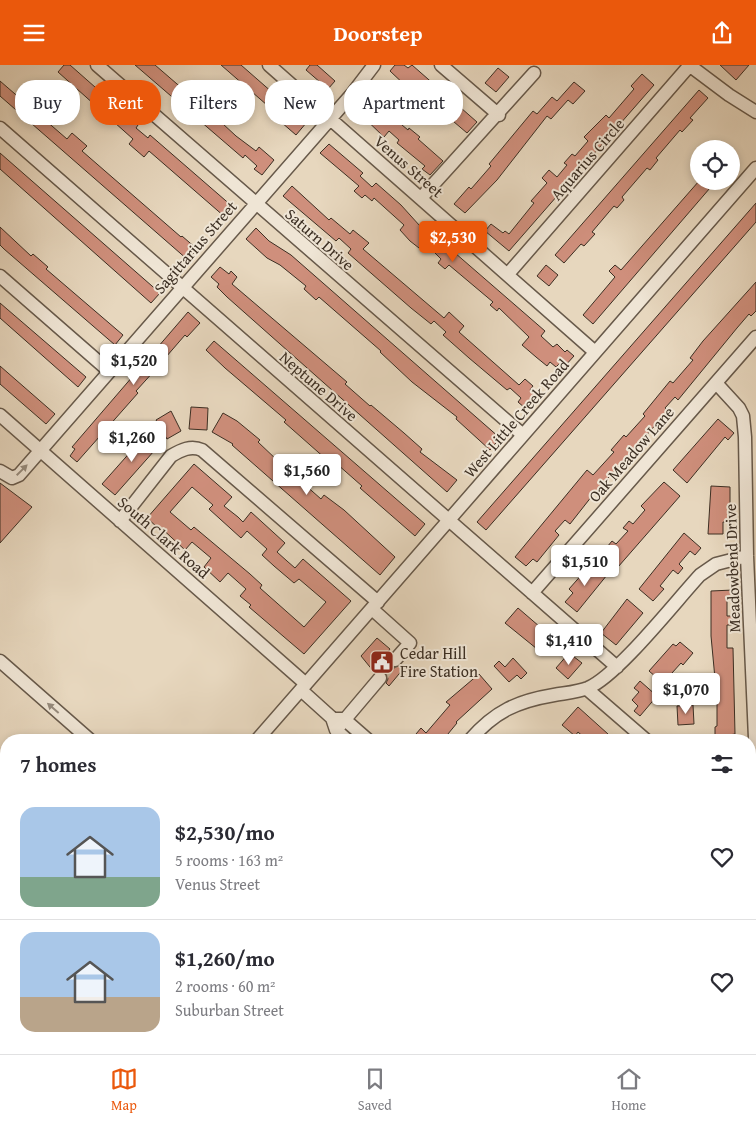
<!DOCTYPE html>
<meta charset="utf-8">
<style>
:root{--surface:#fff;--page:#f2f2f3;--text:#2b2b33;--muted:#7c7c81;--line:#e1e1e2;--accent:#ea580c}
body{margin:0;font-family:"Gentium Book Plus",serif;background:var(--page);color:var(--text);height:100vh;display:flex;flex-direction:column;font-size:19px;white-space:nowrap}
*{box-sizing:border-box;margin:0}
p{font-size:16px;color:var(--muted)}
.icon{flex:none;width:28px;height:28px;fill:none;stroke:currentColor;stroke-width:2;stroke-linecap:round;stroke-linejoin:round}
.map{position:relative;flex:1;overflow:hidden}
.side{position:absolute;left:0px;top:669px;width:756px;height:321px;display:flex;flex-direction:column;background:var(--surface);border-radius:20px 20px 0 0;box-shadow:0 2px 8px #0003}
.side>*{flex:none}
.top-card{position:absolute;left:15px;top:15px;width:500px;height:45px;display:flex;gap:10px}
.buttons{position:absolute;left:690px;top:75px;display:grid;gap:10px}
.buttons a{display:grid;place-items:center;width:50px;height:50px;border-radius:50%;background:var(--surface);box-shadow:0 2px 8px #0003;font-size:25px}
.price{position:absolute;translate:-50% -42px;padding:0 11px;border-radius:5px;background:#fff;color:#222;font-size:16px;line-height:32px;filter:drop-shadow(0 1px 2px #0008)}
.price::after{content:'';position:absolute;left:50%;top:30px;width:15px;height:11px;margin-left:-8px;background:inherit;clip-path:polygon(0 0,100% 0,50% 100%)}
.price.current{background:var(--accent);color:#fff}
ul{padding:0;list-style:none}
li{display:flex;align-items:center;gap:15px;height:125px;padding:0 20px}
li+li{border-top:1px solid var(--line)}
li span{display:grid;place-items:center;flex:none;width:140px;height:100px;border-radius:15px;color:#555}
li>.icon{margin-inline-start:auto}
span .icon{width:60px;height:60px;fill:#fffc;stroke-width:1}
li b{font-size:21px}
h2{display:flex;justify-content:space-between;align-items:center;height:60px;padding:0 20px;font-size:21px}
.pill{padding:0 18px;border-radius:20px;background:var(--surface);box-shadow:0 2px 8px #0003;font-size:18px;line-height:45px}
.pill.current{background:var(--accent);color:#fff}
header{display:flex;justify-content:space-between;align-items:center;height:65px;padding:0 20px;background:var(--accent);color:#fff;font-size:22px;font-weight:600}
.tab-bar{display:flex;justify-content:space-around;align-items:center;height:70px;border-top:1px solid var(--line);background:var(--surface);font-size:14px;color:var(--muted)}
.tab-bar a{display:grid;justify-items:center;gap:2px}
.tab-bar .current{color:var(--accent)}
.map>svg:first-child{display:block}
</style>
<header><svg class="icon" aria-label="menu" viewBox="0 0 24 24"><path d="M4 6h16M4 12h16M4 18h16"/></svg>Doorstep<svg class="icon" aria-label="share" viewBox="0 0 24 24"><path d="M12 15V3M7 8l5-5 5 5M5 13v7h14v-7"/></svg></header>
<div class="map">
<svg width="756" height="989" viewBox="0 0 756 989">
<rect width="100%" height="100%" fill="#e7d7be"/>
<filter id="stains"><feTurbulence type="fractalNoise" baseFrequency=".004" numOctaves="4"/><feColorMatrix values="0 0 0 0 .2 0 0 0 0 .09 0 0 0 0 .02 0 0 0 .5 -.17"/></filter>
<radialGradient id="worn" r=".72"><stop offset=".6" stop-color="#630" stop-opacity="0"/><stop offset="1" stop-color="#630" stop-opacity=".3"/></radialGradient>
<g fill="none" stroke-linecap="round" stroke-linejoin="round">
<path stroke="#738279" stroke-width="2.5" d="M0 739 6 738"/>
</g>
<path fill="#cf8f7c" stroke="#3c2f23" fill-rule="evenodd" d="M64 0H70L138 60 136 63 148 73 150 70 233 142 225 152 149 86 144 92 129 79 133 74 58 7Z
M135 0H155L184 25 187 21 198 31 195 33 236 71 256 86 259 82 274 95 262 110 254 104 257 101 245 90 243 93Z
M221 0H241L289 42 286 46 296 55 300 51 307 57 296 70 281 57 283 54Z
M310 0H317L335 16 328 24 306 5Z
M395 0H404L408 3 412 0 477 57 467 68 447 51 442 58 434 50 438 45 427 35 424 38 390 6Z
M720 0H749L736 15Z
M498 3 509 12 496 27 485 18Z
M642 9 654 20 509 186 485 166 491 159 503 168 505 166 509 169 534 138 531 136 547 118 542 113 549 105 557 112 567 100 564 98 572 89 575 91 588 76 584 72 606 50 609 53 634 24 631 21Z
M0 16 67 74 72 68 87 81 82 86 181 172 182 171 197 184 188 195 0 31Z
M574 17 585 26 573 39 568 35 551 54 547 51 497 115 465 148 454 139 469 122 471 124 491 101 489 99 533 46 537 49 552 32 557 36Z
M699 25 708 33 690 53 693 55 682 67 680 65 656 93 658 95 650 105 647 103 622 132 624 135 617 143 614 141 592 167 595 169 584 181 581 179 564 198 555 190Z
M366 35 374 42 377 39 408 65 409 63 420 72 418 74 443 96 430 110 422 104 425 101 397 78 399 75 389 66 384 72 357 46Z
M329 79 363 108 360 111 372 122 376 118 401 140 429 171 432 168 545 266 541 271 553 282 557 279 565 287 567 285 574 291 564 302 560 298 556 302 550 297 547 301 536 292 522 280 529 272 499 243 497 246 490 240 493 237 449 200 445 204 438 198 441 194 430 183 428 186 421 180 419 183 410 176 400 165 404 160 374 133 372 136 365 130 362 133 354 126 359 121 320 88Z
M0 88 160 228 151 238 0 104Z
M699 116H716L593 259 583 250 615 212 609 206 615 200 621 205Z
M292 121 329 155 331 153 350 169 353 165 369 178 363 184 444 253 449 247 464 261 459 267 519 320 525 314 533 321 530 325 536 330 525 343 518 337 521 333 510 323 507 325 469 293 443 270 446 267 434 256 431 259 411 243 348 188 351 184 339 173 336 176 283 131Z
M756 138V157L486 465 477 457Z
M0 162 31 191 33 189 48 202 46 204 123 270 115 280 4 184 0 180Z
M256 163 269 176 291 190 500 373 490 385 456 354 457 352 412 317 380 287 381 286 319 232 316 235 304 224 306 221 280 200 267 193 246 174Z
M546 200 558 210 549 221 537 211Z
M220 202 229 209 231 206 237 212 232 219 347 317 345 319 370 341 371 340 404 368 422 384 420 387 457 415 447 427 227 232 217 222 219 219 211 212Z
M756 217V246L751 251 749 249 737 263 678 335 675 332 665 343 668 346 592 431 570 459 565 455 555 466 559 470 537 497 533 494 526 501 515 492 587 405 593 410 614 387 611 385 624 370 626 372 645 351 643 349 670 316 673 318 693 295 690 293 703 276Z
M0 238 86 312 78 322 0 253Z
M188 247 200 258 187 272 185 270 166 292 168 294 157 306 155 305 136 326 138 328 77 397 70 391 75 384 72 382Z
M214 276 425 459 415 471 360 423 362 421 337 399 335 402 284 357 286 355 225 303 206 285Z
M0 301 55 349 46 359 0 319Z
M191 342 208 343 207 365 189 364Z
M171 346 181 366 167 374 156 355Z
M223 348 237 356 260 375 258 377 278 396 321 434 324 430 344 445 395 492 380 510 232 380 233 379 212 367Z
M718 354 734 368 728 375 725 372 687 418 673 405Z
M149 366 162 377 115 430 102 419Z
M194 399 232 432 224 441 238 452 243 457 251 447 285 478 277 487 287 496 295 503 303 494 351 536 304 589 249 542 251 540 240 531 246 524 228 508 220 517 204 502 211 493 192 477 185 485 158 460 157 462 147 453ZM192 422 213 440 209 444 241 473 247 466 267 484 262 490 274 501 294 518 299 514 326 537 304 562 260 523 262 520 250 509 194 462 191 465 170 447Z
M664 417 680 431 618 502 602 488 612 476 616 479 628 466 623 463 629 456 633 459 645 445 641 441Z
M0 418 32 442 0 478Z
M711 421 730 422V457H723V469H708Z
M684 468 701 483 695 490 690 486 679 499 683 503 678 509 673 505 660 521 664 524 653 536 639 524Z
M592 498 607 510 577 547 565 537 573 528 569 524Z
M733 525V534H727V551H733V560H727V583H733L735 669 729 670V675H715V662L717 661V635L711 571V526Z
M627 534 643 548 616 580 601 568Z
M518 543 554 574 542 588 505 558Z
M377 573 390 584 387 588 389 590 387 594 389 601 394 603 401 600 404 603 389 621 386 618 388 614 386 607 381 605 374 607 361 591Z
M680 577 693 588 683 600 681 598 663 618 649 606 673 579 676 581Z
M569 588 582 598 568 614 556 603Z
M513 593 527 608 521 614 517 610 509 617 494 601 499 596 505 602Z
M479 609 492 624 456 657 457 658 443 675H411L421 663 426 668 450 640 446 637Z
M640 616 657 631 640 651 634 646 638 641 632 635 639 627 634 623Z
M693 640 694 659 678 660 677 641Z
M578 642 608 669 602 675H587L578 667 575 671 562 660Z"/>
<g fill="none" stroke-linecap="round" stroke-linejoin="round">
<path stroke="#c5b59f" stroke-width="12" stroke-dasharray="12 6" stroke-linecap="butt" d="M380 613 395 595"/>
<g stroke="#67594a" stroke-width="15">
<path id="minor" d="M97 0 523 370
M269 0 595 287
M441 0 499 50
M689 0 729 30 756 47
M0 63 617 602
M421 133 534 8
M508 209 690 0
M0 211 109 306
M717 319 739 343 743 351 745 372 747 491 756 696
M0 350 306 619
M0 406 12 413 19 410 352 29 374 0
M120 456 171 391C181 385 191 380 202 385L378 537
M532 528 756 272
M372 544 410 578 395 595
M0 596 90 675
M587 624 646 675
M301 625 332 653 336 665 347 675
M336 654H344L368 675
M336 665 380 613
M257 675 756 103
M470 675C495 646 518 636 554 630 565 628 578 627 588 623 618 610 675 537 700 510L716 499 747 491
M750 801 756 784
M750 922 756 915
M0 938 6 943
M0 970 6 962
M701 984 707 989
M722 984 728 989
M527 989 531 984"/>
</g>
<path stroke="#3c2f23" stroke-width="1" stroke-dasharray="1 2.5" stroke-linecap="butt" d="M750 900 756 893
M738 984 743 989"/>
<use href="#minor" stroke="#efe5d5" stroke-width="12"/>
</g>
<defs><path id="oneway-solid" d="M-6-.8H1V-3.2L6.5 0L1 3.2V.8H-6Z" transform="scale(1.25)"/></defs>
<g fill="#968a7c">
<use href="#oneway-solid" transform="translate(22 405) rotate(-45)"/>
<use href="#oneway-solid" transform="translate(53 643) rotate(-139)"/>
</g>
<defs>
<g id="civic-square" transform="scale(1.25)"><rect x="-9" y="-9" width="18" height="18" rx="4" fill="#8f2418" stroke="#efe5d5"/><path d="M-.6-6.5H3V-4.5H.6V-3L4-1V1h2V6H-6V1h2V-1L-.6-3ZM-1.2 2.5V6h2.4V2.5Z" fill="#fff"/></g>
</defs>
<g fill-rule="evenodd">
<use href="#civic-square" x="382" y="597"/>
</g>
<g text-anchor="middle" stroke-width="4" stroke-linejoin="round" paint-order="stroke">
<g font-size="16" fill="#3c2f23" stroke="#efe5d5">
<text transform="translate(587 94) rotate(-49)" y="6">Aquarius Circle</text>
<text transform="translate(409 101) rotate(41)" y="6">Venus Street</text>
<text transform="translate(320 174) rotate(41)" y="6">Saturn Drive</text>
<text transform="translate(195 182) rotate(-49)" y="6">Sagittarius Street</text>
<text transform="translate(319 321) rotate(41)" y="6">Neptune Drive</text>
<text transform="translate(516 353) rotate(-49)" y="6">West Little Creek Road</text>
<text transform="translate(631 389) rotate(-49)" y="6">Oak Meadow Lane</text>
<text transform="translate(164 472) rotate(41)" y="6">South Clark Road</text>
<text transform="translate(732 503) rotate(-92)" y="6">Meadowbend Drive</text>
</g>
<g font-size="16" fill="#3c2f23" stroke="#efe5d5" text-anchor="start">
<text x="400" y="594">Cedar Hill<tspan x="400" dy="18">Fire Station</tspan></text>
</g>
</g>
<rect width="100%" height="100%" filter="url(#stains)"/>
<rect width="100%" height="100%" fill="url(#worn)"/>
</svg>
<div class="buttons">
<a><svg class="icon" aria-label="locate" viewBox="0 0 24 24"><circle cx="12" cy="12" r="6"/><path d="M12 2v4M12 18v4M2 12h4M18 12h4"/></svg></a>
</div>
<b class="price current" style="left:453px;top:198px">$2,530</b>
<b class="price" style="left:134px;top:321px">$1,520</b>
<b class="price" style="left:132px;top:398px">$1,260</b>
<b class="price" style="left:307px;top:431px">$1,560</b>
<b class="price" style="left:585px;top:522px">$1,510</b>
<b class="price" style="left:569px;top:601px">$1,410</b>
<b class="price" style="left:686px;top:650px">$1,070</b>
<div class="top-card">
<a class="pill">Buy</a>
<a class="pill current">Rent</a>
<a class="pill">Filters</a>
<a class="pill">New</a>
<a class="pill">Apartment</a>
</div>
<section class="side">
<h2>7 homes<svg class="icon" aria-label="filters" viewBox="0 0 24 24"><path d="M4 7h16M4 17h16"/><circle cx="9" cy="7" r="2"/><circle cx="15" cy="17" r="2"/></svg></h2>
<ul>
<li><span style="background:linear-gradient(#a9c7e8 70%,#7fa58c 0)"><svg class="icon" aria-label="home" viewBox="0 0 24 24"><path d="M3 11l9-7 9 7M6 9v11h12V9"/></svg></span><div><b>$2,530/mo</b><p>5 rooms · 163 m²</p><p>Venus Street</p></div><svg class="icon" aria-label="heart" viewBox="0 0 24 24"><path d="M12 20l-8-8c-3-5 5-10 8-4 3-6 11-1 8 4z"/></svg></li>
<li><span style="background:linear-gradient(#a9c7e8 65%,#b9a48a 0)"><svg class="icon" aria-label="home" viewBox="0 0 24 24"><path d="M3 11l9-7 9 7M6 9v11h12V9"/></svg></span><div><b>$1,260/mo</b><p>2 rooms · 60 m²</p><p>Suburban Street</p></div><svg class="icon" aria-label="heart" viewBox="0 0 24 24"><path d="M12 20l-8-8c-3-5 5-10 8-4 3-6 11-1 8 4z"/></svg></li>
</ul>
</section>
</div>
<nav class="tab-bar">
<a class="current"><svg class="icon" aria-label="map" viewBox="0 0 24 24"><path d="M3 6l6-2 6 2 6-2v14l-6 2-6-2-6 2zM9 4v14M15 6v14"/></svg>Map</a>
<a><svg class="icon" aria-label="saved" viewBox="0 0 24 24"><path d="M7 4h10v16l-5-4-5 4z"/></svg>Saved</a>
<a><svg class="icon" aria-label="home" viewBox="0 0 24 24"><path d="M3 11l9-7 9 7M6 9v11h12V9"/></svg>Home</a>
</nav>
